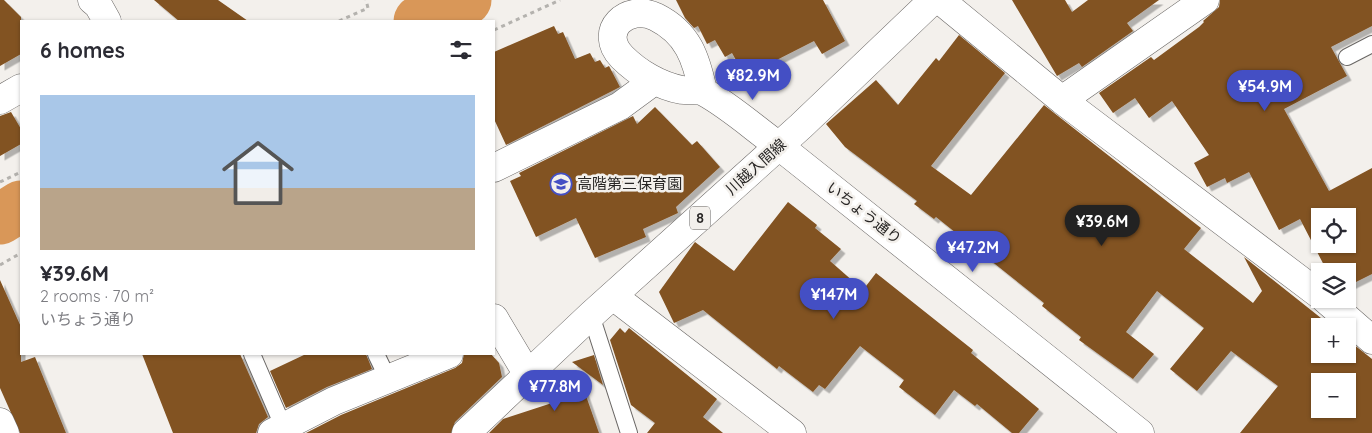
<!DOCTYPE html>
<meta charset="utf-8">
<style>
:root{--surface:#fff;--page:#f7f7f7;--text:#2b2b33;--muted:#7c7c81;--line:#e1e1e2;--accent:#444fc4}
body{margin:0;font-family:Quicksand,"Noto Sans JP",sans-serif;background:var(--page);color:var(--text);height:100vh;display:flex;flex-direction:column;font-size:19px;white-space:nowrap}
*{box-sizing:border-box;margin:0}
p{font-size:16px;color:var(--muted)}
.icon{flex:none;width:28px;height:28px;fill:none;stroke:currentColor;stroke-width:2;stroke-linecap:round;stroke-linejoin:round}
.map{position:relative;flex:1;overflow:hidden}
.drawer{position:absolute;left:20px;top:20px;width:475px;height:335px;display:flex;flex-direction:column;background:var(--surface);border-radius:0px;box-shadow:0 1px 4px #0004}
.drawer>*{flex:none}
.buttons{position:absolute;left:1311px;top:208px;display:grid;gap:10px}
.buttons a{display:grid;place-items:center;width:45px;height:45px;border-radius:0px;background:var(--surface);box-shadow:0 1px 4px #0004;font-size:25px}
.price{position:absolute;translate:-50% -42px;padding:0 11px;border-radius:18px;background:var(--accent);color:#fff;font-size:16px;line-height:32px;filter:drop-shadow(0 1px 2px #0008)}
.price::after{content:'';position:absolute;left:50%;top:30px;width:15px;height:11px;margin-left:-8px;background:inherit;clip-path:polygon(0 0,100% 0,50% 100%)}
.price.current{background:#222;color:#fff}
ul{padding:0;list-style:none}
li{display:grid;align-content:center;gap:10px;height:265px;padding:0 20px}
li+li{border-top:1px solid var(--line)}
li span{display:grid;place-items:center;height:155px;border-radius:0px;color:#555}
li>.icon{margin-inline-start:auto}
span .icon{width:90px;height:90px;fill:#fffc;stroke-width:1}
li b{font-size:21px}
h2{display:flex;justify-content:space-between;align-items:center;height:60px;padding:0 20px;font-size:21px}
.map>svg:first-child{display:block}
</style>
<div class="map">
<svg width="1372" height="433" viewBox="0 0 1372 433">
<defs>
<filter id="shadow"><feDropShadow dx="4.5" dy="4.5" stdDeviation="0" flood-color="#0004"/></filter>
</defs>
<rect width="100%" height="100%" fill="#f3f0ec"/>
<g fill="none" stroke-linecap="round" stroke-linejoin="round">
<path stroke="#d99758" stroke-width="51" d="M419 21 466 0
M0 219 21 206"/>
</g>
<path fill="#825221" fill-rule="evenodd" filter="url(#shadow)" d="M0 0H4L21 17V54L0 66Z
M154 0H218L248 21H179Z
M676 0H823L845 41 822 54 814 41 745 76 732 53 725 57 715 40 707 44 698 26 694 28 685 18Z
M1012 0H1065L1072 12 1088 0H1159L1127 23 1133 31 1082 67 1079 63 1057 76Z
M1220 0H1372V26L1331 47 1347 76 1284 109 1329 191 1372 168V274L1348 286V271H1327L1300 219 1279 230 1249 172 1227 183 1225 178 1207 187 1194 163 1209 155 1172 101 1149 118 1135 98 1113 113 1099 93 1151 57 1154 60 1199 27 1204 22 1203 21 1219 7ZM1320 216H1348V244H1320Z
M554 26 558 34 563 32 575 59 590 53 595 62 600 60 605 68 609 66 620 87 506 145 494 119V52Z
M959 35 1005 73 931 166 971 195 1044 105 1201 228 1184 249 1253 303 1262 291 1244 257 1331 326H1320V354H1348V340L1372 359V433H1240L1278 386 1231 351 1197 391 1170 369 1204 328 1157 291 1126 332 1154 354 1133 379 1079 340 1081 337 1042 306 1044 303 936 217 934 219 914 204 917 201 845 147 826 124 876 80 898 105 936 58 939 61ZM1320 381H1348V409H1320Z
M655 107 692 145 697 141 720 167 676 207 678 213 643 229 646 237 595 258 576 218 536 237 510 181 521 176 519 173 633 116 637 124Z
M11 112 21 129V144L0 156V116Z
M788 202 817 225 815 228 841 249 830 261 863 290 876 273 973 350 971 353 1039 409 1019 433H1012L977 404 975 406 954 390 935 415 899 387 904 380 860 346 825 389 819 385 813 392 779 366 777 369 703 310 674 323 659 292 695 242 734 271Z
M0 280 21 327V362L35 357 66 433H20L0 388Z
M620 328 625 333 629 328 717 399 703 417 723 433H647L655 423 631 405 610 340Z
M142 354H240L268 417 259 424 256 433H173Z
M306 354H366L372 369 327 387 286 408 270 371Z
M464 354H491L499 363 502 377 455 422 451 433H306L341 415 455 368 462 363Z
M594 355 603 385 572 362Z
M578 373 599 433H489L503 419 552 403 545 382Z"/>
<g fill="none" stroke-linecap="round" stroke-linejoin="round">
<g stroke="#696664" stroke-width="18">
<path id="service" d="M1347 57 1372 44
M591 315 629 433
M252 354 283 426
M376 354 388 379"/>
</g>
<g stroke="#696664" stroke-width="29">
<path id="minor" d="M92 0 98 5 107 21
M940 0 1062 100 1320 295
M703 91C696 58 688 33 656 17 627 3 597 31 622 57 638 73 660 86 682 90 689 91 698 89 704 92 730 106 755 129 779 146
M0 100 21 88
M1062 100 1205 0
M494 168 620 106 654 81
M613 296 792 433
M1325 299 1372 340
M494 318 528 375
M0 422 5 433
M272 433 334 401 449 354"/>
</g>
<g stroke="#696664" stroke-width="29">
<path id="tertiary" d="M779 146 1140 433"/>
</g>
<g stroke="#696664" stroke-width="29">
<path id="primary" d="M466 433 591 315 801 126 933 0"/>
</g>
<path stroke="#b4b2ae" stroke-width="3" stroke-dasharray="4 4" stroke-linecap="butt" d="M339 21 368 8 366 0
M494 30 560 0
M0 182 21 172
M0 265 21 253"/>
<use href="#service" stroke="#fff" stroke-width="16"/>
<use href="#minor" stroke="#fff" stroke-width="28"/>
<use href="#tertiary" stroke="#fff" stroke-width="28"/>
<use href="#primary" stroke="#fff" stroke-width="28"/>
</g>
<defs>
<g id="school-ring" transform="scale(1.125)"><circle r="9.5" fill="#f3f0ec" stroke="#444fc4" stroke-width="1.5"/><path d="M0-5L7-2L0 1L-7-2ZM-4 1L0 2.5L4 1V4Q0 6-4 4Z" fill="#444fc4"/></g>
</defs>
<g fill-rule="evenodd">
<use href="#school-ring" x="561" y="184"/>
</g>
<g text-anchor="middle" stroke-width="5" stroke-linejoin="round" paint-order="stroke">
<rect fill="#f3f0ec" stroke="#656361" stroke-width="1" x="690" y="206.5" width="20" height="23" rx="4"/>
<g font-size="14" font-weight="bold" fill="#282625">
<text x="700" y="223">8</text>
</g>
<g font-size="15" fill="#282625" stroke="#f3f0ec">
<text transform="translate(756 167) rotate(-42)" y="5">川越入間線</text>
<text transform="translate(864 213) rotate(38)" y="5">いちょう通り</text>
</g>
<g font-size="15" fill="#282625" stroke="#f3f0ec" text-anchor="start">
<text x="577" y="189">高階第三保育園</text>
</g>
</g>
</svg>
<div class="buttons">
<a><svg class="icon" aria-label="locate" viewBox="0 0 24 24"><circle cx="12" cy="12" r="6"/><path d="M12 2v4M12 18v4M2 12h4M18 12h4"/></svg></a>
<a><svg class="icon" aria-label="layers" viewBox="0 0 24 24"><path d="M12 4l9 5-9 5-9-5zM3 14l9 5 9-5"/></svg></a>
<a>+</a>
<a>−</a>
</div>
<b class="price" style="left:753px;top:101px">¥82.9M</b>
<b class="price" style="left:1265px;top:112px">¥54.9M</b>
<b class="price current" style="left:1102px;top:247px">¥39.6M</b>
<b class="price" style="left:973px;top:273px">¥47.2M</b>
<b class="price" style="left:834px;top:320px">¥147M</b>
<b class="price" style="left:555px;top:412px">¥77.8M</b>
<section class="drawer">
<h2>6 homes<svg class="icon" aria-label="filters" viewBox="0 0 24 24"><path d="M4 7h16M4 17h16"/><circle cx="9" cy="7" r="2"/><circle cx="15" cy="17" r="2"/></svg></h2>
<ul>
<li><span style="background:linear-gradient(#a9c7e8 60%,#b9a48a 0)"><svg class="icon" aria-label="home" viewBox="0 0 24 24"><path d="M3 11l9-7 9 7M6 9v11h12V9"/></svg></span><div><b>¥39.6M</b><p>2 rooms · 70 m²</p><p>いちょう通り</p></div></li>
</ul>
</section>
</div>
